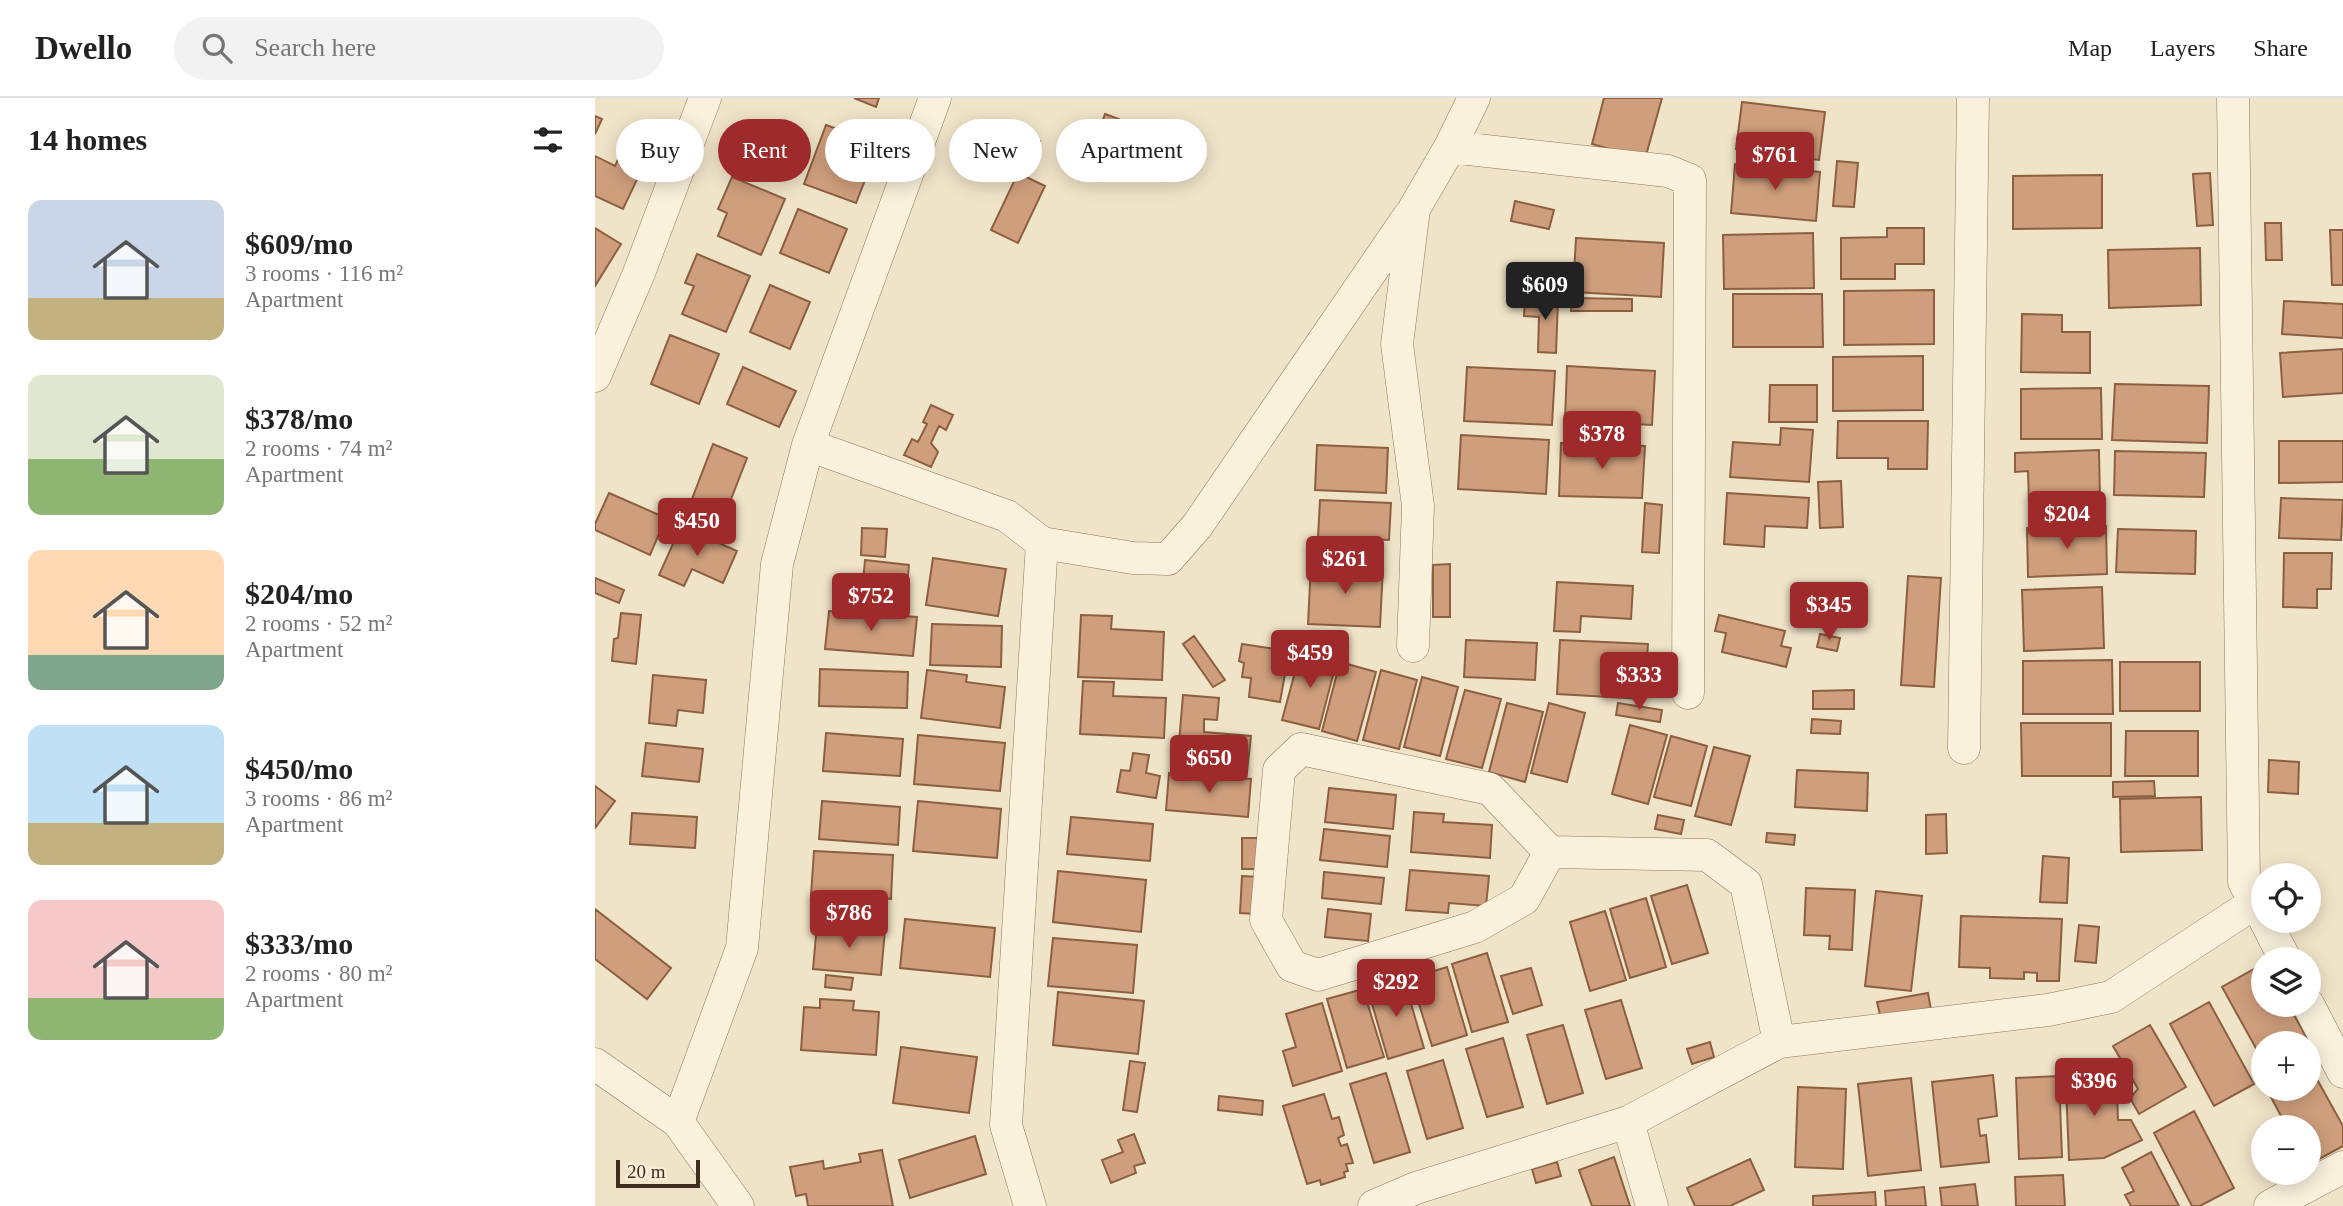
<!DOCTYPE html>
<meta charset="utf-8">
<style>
:root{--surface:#fff;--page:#f2f2f2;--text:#222;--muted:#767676;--line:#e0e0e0;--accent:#9e2a2b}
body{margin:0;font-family:"Times New Roman",serif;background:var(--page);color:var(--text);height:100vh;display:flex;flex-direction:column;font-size:26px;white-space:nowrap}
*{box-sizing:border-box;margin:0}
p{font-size:23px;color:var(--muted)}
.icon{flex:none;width:38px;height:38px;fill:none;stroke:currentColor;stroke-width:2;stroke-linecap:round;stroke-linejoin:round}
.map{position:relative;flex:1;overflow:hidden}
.details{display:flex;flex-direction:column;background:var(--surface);width:595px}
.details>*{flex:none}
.hud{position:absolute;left:21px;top:21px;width:665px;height:63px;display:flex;gap:14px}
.buttons{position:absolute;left:1656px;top:765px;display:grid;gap:14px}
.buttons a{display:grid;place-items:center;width:70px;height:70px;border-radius:50%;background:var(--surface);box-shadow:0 4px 18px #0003;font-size:35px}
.scale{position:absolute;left:21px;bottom:18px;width:84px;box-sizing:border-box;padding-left:7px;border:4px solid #3d2e20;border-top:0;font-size:19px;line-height:24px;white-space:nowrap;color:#3d2e20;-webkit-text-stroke:5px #f7eed8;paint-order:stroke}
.price{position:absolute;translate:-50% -60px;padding:0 16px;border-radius:7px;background:var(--accent);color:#fff;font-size:23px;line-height:46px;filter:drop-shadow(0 2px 4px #0008)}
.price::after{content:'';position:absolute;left:50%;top:42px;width:21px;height:16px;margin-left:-10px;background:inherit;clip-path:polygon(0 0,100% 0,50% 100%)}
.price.active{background:#222;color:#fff}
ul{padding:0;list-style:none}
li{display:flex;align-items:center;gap:21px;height:175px;padding:0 28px}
li span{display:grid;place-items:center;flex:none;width:196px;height:140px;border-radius:14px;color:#555}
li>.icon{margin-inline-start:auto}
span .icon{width:84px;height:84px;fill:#fffc;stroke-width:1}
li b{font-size:30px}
h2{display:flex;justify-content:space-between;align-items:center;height:84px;padding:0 28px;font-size:30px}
.tag{padding:0 24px;border-radius:32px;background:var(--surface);box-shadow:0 4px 18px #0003;font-size:24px;line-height:63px}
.tag.active{background:var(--accent);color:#fff}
header{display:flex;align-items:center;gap:42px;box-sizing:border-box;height:98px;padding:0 35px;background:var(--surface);border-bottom:2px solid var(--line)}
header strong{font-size:33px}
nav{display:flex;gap:38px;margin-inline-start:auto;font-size:24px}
.search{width:490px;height:63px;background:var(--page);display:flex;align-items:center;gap:18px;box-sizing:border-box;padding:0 24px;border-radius:38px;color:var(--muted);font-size:26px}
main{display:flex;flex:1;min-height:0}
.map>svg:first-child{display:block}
</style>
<header>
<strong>Dwello</strong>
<div class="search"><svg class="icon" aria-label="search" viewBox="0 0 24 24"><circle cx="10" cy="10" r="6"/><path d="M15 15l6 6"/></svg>Search here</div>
<nav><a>Map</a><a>Layers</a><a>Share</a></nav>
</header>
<main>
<section class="details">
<h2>14 homes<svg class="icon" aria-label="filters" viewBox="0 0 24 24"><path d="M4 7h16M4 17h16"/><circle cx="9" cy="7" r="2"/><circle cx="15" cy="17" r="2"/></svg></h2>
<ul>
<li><span style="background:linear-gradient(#c9d6e8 70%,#c2b280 0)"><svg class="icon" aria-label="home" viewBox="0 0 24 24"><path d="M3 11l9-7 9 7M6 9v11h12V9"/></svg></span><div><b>$609/mo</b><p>3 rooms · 116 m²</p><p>Apartment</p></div></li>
<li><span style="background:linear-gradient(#dfe7d0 60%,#8fb573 0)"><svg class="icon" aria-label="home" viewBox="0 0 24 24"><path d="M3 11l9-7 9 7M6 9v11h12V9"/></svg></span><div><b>$378/mo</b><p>2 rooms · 74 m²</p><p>Apartment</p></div></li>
<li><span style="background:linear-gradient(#ffd9b3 75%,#7fa58c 0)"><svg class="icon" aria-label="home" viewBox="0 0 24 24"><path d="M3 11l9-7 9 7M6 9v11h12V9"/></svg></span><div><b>$204/mo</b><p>2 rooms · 52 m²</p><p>Apartment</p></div></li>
<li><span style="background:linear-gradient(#bfe0f5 70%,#c2b280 0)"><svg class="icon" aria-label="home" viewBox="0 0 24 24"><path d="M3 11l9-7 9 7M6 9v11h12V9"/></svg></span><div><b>$450/mo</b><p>3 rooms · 86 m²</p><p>Apartment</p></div></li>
<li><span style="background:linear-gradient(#f6c9c9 70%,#8fb573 0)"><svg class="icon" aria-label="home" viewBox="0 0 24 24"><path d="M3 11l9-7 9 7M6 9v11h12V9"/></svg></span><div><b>$333/mo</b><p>2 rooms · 80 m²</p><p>Apartment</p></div></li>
</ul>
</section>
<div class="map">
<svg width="1748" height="1108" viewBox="0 0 1748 1108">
<rect width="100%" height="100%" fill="#f0e4c8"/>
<path fill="#cf9f7d" stroke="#8d5f41" stroke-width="2" d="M259 0H284L281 9Z
M1009 0H1067L1050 61 997 46Z
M1147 4 1230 14 1224 62 1141 51Z
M510 16 524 21 519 35 505 30Z
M0 18 7 21 0 36Z
M395 25 445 43 437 67 387 50Z
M533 26 554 37 547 51 526 41Z
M231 27 273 42 263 68 274 72 261 105 209 86Z
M34 38 57 50 28 111 0 98V58L20 68Z
M1242 63 1263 65 1259 109 1238 108Z
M1140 66 1225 74 1221 123 1136 115Z
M423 75 450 88 423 145 396 132Z
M1615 75 1618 127 1602 128 1598 76Z
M1507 77V130L1418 131V78Z
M137 79 190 101 166 157 123 138 132 115 123 111Z
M920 103 959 112 954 131 916 123Z
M203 111 252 131 234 175 185 155Z
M1670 125H1686L1687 162H1671Z
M0 130 26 146 0 188Z
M1292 130H1329V166H1300V181H1246V140L1292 139Z
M1735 132H1748V187H1737Z
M1218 135 1219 190 1129 191 1128 137Z
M981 140 1069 145 1066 199 978 194Z
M1605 150 1606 207 1514 210 1513 152Z
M102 156 155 178 131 234 87 216 99 188 90 185Z
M175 187 215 204 195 251 155 234Z
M1339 192V246L1249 247V193Z
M1138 196H1227L1228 249H1138Z
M977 200 1037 201V213H976Z
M930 201 963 202 961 255 943 254 944 219 929 218Z
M1689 203 1748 206V240L1687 236Z
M1427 216 1467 217V234H1495V275L1426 274Z
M75 237 124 256 104 306 56 286Z
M1748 251V295L1688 299 1685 255Z
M1328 258V312L1238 313V259Z
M972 268 1060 273 1057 327 970 322Z
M148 269 201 293 184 329 132 306Z
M872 269 960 273 957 327 869 323Z
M1520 286 1614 288 1612 345 1517 342Z
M1175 287H1222V324H1174Z
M1506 290 1507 341H1426V291Z
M336 307 358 317 351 332 344 328 336 345 343 354 336 369 309 357 317 341 323 344 332 326 328 324Z
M1243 323H1333L1332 371H1293V360H1242Z
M1186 330 1218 332 1214 384 1135 379 1138 344 1185 347Z
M866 337 954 342 951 396 863 391Z
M1684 343H1748V384L1684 385Z
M966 345 1050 348 1047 400 964 398Z
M118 346 152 360 131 414 97 401Z
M722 347 793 350 791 395 720 392Z
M1504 352 1505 404 1434 406 1433 373 1420 374V355Z
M1520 353 1611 355 1609 399 1519 397Z
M1246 383 1248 429 1225 430 1223 384Z
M14 395 71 420 55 457 0 432V426Z
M1132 395 1214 400 1212 430 1170 428 1169 449 1129 446Z
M1686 400 1748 402 1746 442 1684 440Z
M725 402 796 405 794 442 723 439Z
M1050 405 1067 407 1064 455 1047 454Z
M86 428 142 453 128 485 97 471 89 488 64 477Z
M1511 428 1512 476 1433 479 1432 430Z
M267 430 292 431 290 459 266 457Z
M1523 431 1601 433 1600 476 1521 474Z
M1689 455H1737L1736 491H1722V510L1688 509Z
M338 460 411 471 403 518 331 507Z
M270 462 314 467 311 498 267 494Z
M716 466 788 469 785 529 713 526Z
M855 466V519H838V467Z
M1313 478 1346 480 1339 589 1306 587Z
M0 480 29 492 24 505 0 495Z
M962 484 1038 488 1036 521 986 518 985 534 959 533Z
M1507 489 1509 550 1429 553 1427 492Z
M234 513 322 519 318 558 230 551Z
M26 515 46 517 41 566 17 563 19 541 23 540Z
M486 517 517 518 516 531 569 534 567 582 483 579Z
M1124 517 1190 533 1186 548 1196 550 1191 569 1127 554 1131 535 1120 533Z
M337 526 407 528 406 569 335 567Z
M1225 536 1245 540 1242 553 1222 549Z
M599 538 630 582 618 589 588 546Z
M871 542 942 545 940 582 869 579Z
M965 542 1053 546 1049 601 962 596Z
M647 546 694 553 685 604 654 599 656 580 647 579 649 565 644 563Z
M706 552 742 562 724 631 687 622Z
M1517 562 1518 616H1428V563Z
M745 564 781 574 762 643 727 633Z
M1525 564H1605V613H1525Z
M225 571 313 574 312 610 224 608Z
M332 572 372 577 371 584 410 589 405 630 326 620Z
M786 572 822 582 804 651 768 642Z
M58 577 111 582 108 615 83 612 81 628 54 625Z
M827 579 863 589 845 658 809 649Z
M488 583 519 584 518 598 571 600 569 640 485 636Z
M870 592 906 601 887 670 851 661Z
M1259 592V611H1218V593Z
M588 597 624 600 622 622 609 621V634L656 638 652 674 582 669Z
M912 605 948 614 930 684 894 674Z
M954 605 990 615 972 684 936 675Z
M1023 605 1067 612 1065 624 1021 617Z
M1217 621 1246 623 1245 636 1216 635Z
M1426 625H1516V678H1427Z
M1035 627 1072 637 1053 706 1017 696Z
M1531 633H1603V678H1530Z
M231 635 308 641 305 678 228 673Z
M323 637 410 645 405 693 319 686Z
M1076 638 1112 648 1096 708 1059 699Z
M51 645 108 651 104 684 47 678Z
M1119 649 1155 658 1136 727 1100 718Z
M538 655 554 657 551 675 565 678 561 700 522 694 526 672 535 673Z
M1674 662 1704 664 1703 696 1673 694Z
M1202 672 1273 675 1272 713 1200 709Z
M574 675 656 681 653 719 571 712Z
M1559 683 1560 698 1518 699V684Z
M0 688 20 703 0 730Z
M734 690 801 697 798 731 730 724Z
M1606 699 1607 752 1526 754 1525 701Z
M227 703 305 709 303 747 224 741Z
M323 703 406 711 402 760 318 753Z
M819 714 849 716 848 724 897 727 895 760 816 754Z
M37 715 102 719 100 750 35 746Z
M1351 716 1352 755 1331 756V717Z
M1063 717 1089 722 1086 736 1060 731Z
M476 719 558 726 555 763 472 756Z
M729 731 795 738 792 769 725 762Z
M1172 735 1200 737 1199 747 1171 744Z
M647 740H666L665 771H647Z
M219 753 298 757 296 801 216 797Z
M1448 758 1474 760 1472 805 1445 804Z
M815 772 894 778 891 808 854 805 853 815 811 812Z
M463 773 551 782 546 834 458 824Z
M729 774 789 780 786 806 727 800Z
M647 778 664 779 661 816 645 815Z
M1092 787 1113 855 1077 866 1056 798Z
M1211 790 1260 792 1257 852 1234 851 1235 838 1209 837Z
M1281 793 1327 798 1316 893 1270 888Z
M1051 800 1071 869 1035 880 1015 811Z
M0 811 76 870 52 901 0 861Z
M733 811 776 816 773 843 730 839Z
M1010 813 1031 882 995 893 975 824Z
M1366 818 1467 821 1464 883H1442V875L1429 874V881L1395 880V870L1364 869Z
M310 821 400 830 395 879 305 870Z
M222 826 290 832 286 877 218 871Z
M1484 827 1504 829 1501 865 1480 863Z
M458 840 542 847 538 895 453 888Z
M892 855 913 924 877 934 857 866Z
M1668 866V906H1693L1715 946 1668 945V963L1627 889Z
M852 869 872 937 837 948 816 880Z
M936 870 947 907 918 916 906 878Z
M231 877 258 880 256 892 230 889Z
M809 882 829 950 793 961 773 892Z
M768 891 789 959 752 970 732 901Z
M463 894 549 903 543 956 458 947Z
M1333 895 1336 912 1286 921 1282 904Z
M225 901 259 903 258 912 284 914 281 957 206 952 209 909 225 910Z
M1026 902 1047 970 1011 981 990 912Z
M1614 904 1659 986 1619 1008 1575 926Z
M727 905 747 973 698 988 688 953 701 949 691 916Z
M968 927 988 995 952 1006 932 937Z
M1555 927 1591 989 1544 1016 1535 1000 1543 991 1518 948Z
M908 940 928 1009 892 1019 871 951Z
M1115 944 1119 959 1097 966 1092 951Z
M306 949 382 959 374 1015 298 1005Z
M1491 961 1492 986H1506V993H1522L1523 1022H1536L1547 1042 1509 1060 1474 1062 1470 962Z
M848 962 868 1030 832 1041 812 973Z
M535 963 550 965 542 1014 528 1012Z
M1713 965 1748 1028V1048L1713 1067V1029H1692L1671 990H1713Z
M791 975 815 1054 779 1065 755 986Z
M1398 977 1402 1018 1383 1021 1385 1038 1391 1037 1394 1064 1346 1069 1337 984Z
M1464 978 1467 1059 1424 1061 1421 980Z
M1316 980 1326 1072 1273 1078 1263 986Z
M1203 989 1251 991 1248 1071 1200 1069Z
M729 996 737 1021 744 1019 749 1037 743 1040 746 1048 752 1046 758 1065 751 1066 753 1073 749 1074 750 1079 726 1087 725 1082 712 1086 688 1008Z
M624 998 668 1003 667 1017 623 1012Z
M1599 1013 1639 1090 1605 1108H1597L1559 1035Z
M539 1036 550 1065 539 1068 541 1075 516 1085 507 1062 528 1054 523 1042Z
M380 1038 391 1076 315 1100 304 1062Z
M287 1052 298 1108H213L211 1096 201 1098 195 1069 228 1063 229 1071 266 1064 264 1056Z
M1556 1054 1584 1108H1536L1530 1097 1539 1093 1527 1070Z
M1019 1059 1035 1108H997L984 1072Z
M1155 1061 1169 1092 1135 1108H1100L1092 1090Z
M962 1064 966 1078 941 1085 937 1071Z
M1468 1077 1470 1108H1421L1420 1079Z
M1380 1086 1383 1108H1347L1345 1090Z
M1329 1089 1331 1108H1291L1290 1093Z
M1280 1094 1281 1108H1218V1098Z"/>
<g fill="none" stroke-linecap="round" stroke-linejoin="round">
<g stroke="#8d765c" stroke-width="33">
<path id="minor" d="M1638 0 1649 784 1668 817
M855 49 1073 73 1095 82 1093 595
M0 278 44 175 110 0
M213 347 412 418 447 445 411 1027 435 1108
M447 445 538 460 573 461 602 428 814 118
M818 548 823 408 802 246 819 111 855 49 879 0
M1369 650 1378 0
M955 754 929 801 880 829 723 877 697 868 671 822 684 672 706 651 895 691 955 754 1112 757 1151 786 1184 944
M1670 822 1690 861
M1713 906 1748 974
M0 966 83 1024 143 1108
M83 1024 147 850 182 466 213 347 340 0
M1033 1024 1057 1108
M779 1108 821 1090 1033 1024 1184 944 1453 912 1516 899 1661 804
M1675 1108 1748 1069"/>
</g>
<use href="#minor" stroke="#faf1dc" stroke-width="32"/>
</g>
</svg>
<div class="buttons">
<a><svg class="icon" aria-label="locate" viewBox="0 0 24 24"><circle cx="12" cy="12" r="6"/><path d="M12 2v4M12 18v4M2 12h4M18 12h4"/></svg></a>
<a><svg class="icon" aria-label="layers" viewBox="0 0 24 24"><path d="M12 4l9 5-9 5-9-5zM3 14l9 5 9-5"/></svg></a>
<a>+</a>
<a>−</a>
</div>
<div class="scale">20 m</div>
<b class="price" style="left:1180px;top:94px">$761</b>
<b class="price active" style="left:950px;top:224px">$609</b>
<b class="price" style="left:1007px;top:373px">$378</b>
<b class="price" style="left:1472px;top:453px">$204</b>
<b class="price" style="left:102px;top:460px">$450</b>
<b class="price" style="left:750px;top:498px">$261</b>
<b class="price" style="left:276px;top:535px">$752</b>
<b class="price" style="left:1234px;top:544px">$345</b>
<b class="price" style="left:715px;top:592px">$459</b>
<b class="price" style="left:1044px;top:614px">$333</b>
<b class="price" style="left:614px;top:697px">$650</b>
<b class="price" style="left:254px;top:852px">$786</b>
<b class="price" style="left:801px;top:921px">$292</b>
<b class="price" style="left:1499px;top:1020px">$396</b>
<div class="hud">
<a class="tag">Buy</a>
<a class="tag active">Rent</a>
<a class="tag">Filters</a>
<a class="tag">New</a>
<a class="tag">Apartment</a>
</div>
</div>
</main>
